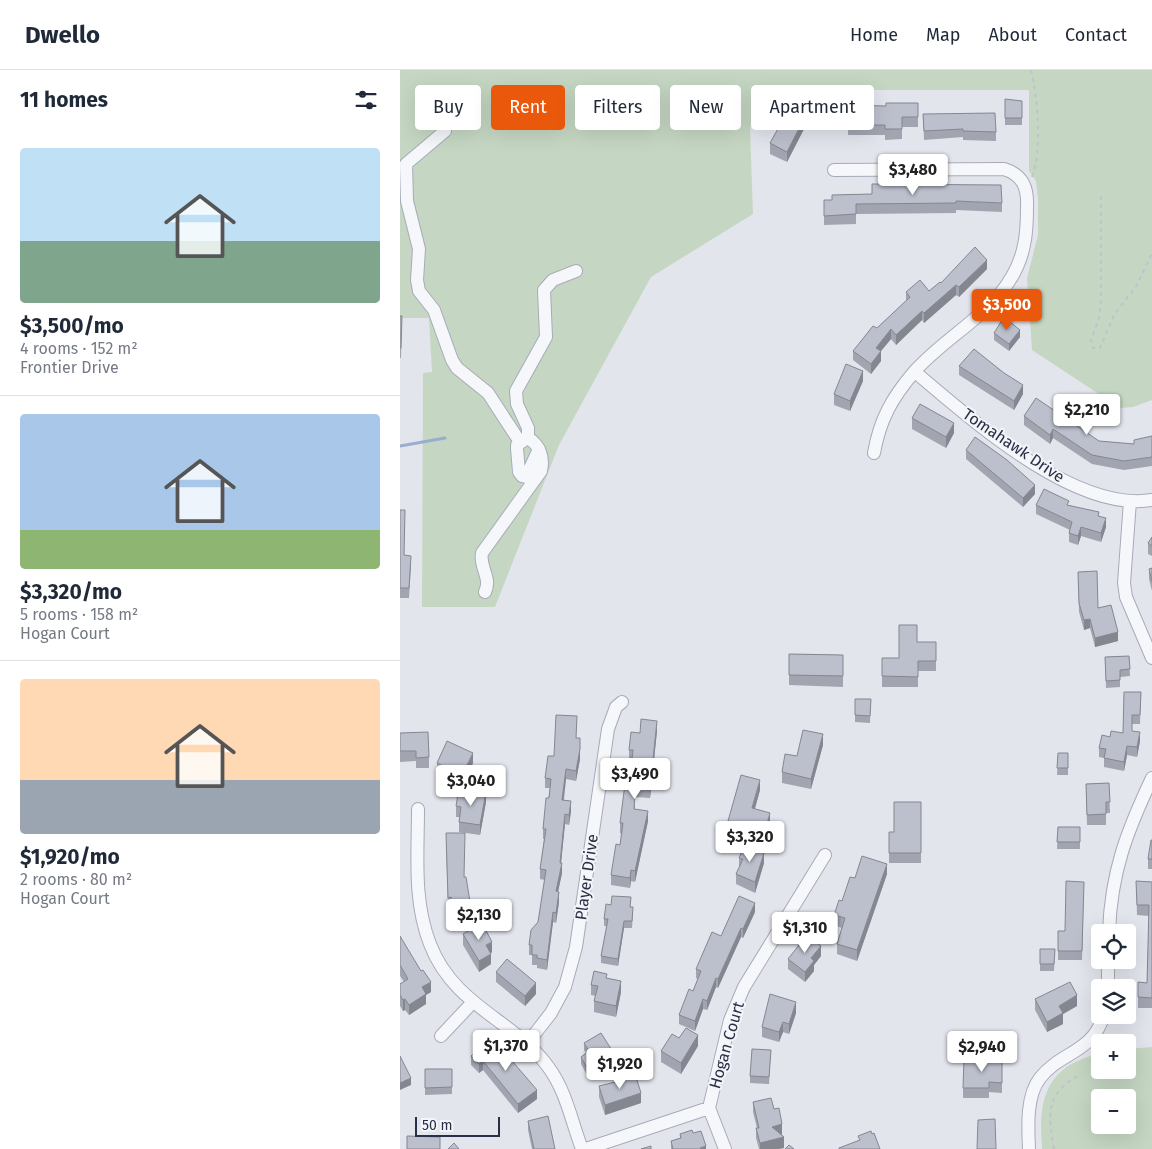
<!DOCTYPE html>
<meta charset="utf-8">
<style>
:root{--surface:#fff;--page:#f2f2f3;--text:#1f2937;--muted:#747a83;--line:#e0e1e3;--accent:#ea580c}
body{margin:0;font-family:"Fira Sans",sans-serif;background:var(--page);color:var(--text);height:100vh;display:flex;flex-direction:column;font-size:19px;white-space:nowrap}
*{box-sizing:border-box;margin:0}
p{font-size:16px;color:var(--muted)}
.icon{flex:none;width:28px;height:28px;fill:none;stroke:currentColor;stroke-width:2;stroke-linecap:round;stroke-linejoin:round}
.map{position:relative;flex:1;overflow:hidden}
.details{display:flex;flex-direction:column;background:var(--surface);width:400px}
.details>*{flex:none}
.top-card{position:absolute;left:15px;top:15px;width:475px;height:45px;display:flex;gap:10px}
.buttons{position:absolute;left:691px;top:854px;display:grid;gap:10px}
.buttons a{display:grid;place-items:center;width:45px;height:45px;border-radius:5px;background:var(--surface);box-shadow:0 5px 20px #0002;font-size:25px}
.scale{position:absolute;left:15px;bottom:12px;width:85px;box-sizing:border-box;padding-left:5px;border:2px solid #282f47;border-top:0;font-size:14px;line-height:18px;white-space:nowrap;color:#282f47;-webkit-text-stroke:4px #f3f5f9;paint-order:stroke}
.price{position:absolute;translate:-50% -42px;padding:0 11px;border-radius:5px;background:#fff;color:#222;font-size:16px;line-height:32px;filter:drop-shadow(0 1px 2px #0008)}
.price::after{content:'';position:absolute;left:50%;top:30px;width:15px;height:11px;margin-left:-8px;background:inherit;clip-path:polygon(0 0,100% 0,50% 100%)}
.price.on{background:var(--accent);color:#fff}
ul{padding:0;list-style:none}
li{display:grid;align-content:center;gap:10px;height:265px;padding:0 20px}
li+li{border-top:1px solid var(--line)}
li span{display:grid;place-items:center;height:155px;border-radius:5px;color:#555}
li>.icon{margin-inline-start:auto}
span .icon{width:90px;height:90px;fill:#fffc;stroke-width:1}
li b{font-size:21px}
h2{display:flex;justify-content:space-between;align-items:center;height:60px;padding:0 20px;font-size:21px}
.tag{padding:0 18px;border-radius:5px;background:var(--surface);box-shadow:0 5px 20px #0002;font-size:18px;line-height:45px}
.tag.on{background:var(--accent);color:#fff}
header{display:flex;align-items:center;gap:30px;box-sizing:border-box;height:70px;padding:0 25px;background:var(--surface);border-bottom:1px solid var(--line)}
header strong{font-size:24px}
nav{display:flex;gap:28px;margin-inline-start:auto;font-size:18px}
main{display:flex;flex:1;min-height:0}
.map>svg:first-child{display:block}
</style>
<header>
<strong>Dwello</strong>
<nav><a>Home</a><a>Map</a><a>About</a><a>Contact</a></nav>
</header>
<main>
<section class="details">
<h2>11 homes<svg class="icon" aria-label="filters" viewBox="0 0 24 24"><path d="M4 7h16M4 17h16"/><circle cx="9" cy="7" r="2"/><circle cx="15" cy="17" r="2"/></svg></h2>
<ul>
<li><span style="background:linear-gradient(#bfe0f5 60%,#7fa58c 0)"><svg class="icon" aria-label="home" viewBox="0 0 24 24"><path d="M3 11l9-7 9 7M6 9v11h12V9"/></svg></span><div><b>$3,500/mo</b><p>4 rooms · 152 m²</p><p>Frontier Drive</p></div></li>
<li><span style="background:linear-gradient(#a9c7e8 75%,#8fb573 0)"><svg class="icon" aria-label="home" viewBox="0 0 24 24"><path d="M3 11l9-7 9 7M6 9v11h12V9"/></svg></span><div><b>$3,320/mo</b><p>5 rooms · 158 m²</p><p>Hogan Court</p></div></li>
<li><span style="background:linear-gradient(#ffd9b3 65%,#9aa5b1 0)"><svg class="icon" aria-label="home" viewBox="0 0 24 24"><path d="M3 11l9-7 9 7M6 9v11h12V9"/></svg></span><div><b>$1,920/mo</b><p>2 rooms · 80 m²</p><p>Hogan Court</p></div></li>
</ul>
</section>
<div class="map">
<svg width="752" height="1079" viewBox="0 0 752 1079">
<rect width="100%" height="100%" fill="#e3e5ed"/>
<path fill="#c5d7c3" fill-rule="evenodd" d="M0 0H752V330L733 337 720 338 632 280 627 208 638 165V129L636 111 629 101V20H398L350 57 353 144 251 207 159 375 95 537H22L23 303 32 302 29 248H0Z
M752 977V1079H642C640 1050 639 1019 664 999 673 991 689 987 700 982V1000H728V979ZM700 1028H728V1055H700Z"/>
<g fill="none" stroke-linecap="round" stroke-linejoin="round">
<path stroke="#9aadd0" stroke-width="3" d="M0 376 45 368"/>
<g stroke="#a7abb8" stroke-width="14">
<path id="minor" d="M45 61 6 94 7 131 19 179 17 210 19 221 34 240 52 290 57 298 88 323 120 372
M434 100 604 99C623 105 628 118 627 137 627 149 627 162 624 175 612 236 552 259 514 302 492 328 480 349 474 383
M515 302C571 349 675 443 752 430
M127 368 117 375V378L119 402 122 406 126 407 139 379
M128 368V358L117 334 116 321 146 267 144 220 153 210 176 201
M730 431 724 513 726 527 752 588
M85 522C92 508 79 497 82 483L141 401C144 388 140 375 128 368
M18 739C18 784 13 831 30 874 54 937 115 950 149 998 166 1021 172 1053 182 1079
M709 862C711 802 727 761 752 708
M708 890V918
M41 966 72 933
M126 975 151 943 165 917 176 877 208 659 216 637 222 632
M186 1079 309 1038
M325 1079 309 1038 330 950 344 917 425 785
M629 1079C628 1057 626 1026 640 1008 661 981 692 984 704 945"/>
</g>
<path stroke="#c0c3cb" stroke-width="2" stroke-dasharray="4 4" stroke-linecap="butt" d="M631 0C638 27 642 80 632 107
M701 126V229L699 248 691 270 693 278H700L714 245 737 215 752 183
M654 1079C648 1044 645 1023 681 1004"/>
<use href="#minor" stroke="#f6f7fa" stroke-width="12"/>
</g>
<path fill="#a2a5b0" d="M408 23 441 35 486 36 518 33V57H502V69L485 70V65H448V57L427 60V48L409 47Z
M605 29 622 31V55H605Z
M523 44 596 62V71L563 70V67L524 70Z
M405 57 387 92 370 84V73Z
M432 125 602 133V142L556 140V143L456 144V154L424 155V130H432Z
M587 199 559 227 556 225 524 253 522 250 496 275 491 269 481 281V291L471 304 453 290V281L506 231V222L529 221 541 213Z
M0 246H2L1 288H0Z
M594 263 620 267 609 281 594 270Z
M559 296 623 324 614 340 559 305Z
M463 311 450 341 434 335V324Z
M624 346 699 371 734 374 752 366V396L724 400 692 394 653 368 650 374 624 355Z
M512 348 554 363 546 378 512 359Z
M566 380 635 424 623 437 566 389Z
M636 435H669L699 446 706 457 701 472 681 466 678 475 669 472V463L670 460 636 444Z
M0 440 4 485 11 496 9 528H0Z
M752 467V486L748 484V473Z
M752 498V521L749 509V499Z
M678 502 698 538 718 571 695 577 690 558 684 560 679 542Z
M517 572H536V601H518V617H482V588H499Z
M389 584 443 585V617L389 615Z
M729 586 730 606 720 607V617L706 618 705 587Z
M741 622 740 654H732V661L740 671 737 687 727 685 724 701 704 697V688L699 687V678L710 667 723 663Z
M455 629H471L470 653 455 652Z
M257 661 250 728 235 727V739L248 751 235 812 231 811 230 818 211 815V805L220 775 222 764 220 763V753L230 706 232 691 229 690V680L240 663Z
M0 663 29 687V698H16V691L0 692Z
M177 668 180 689 176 711 166 709 164 730 171 741 169 755 165 754 161 793 162 803 158 822 159 832 156 853 153 852 147 900 137 898V895H132V885H129V875L138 852 145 810 140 809V799L144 769H143V759L150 718H145V708L154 686Z
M423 675 411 719 382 713V702L397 686Z
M658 683H668V705H657Z
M37 693H73L62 716 37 703Z
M709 713 710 743H706V755H687L686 714Z
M360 720 355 739 370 753 365 771 328 761V751Z
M72 726 86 732 80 765 59 762V747H56V736Z
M521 732V793H489V762H494Z
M658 757H680V779H657Z
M752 770V799H748V789Z
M46 773 64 807 72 844V854L58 856 57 845 52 846 51 838H48Z
M339 788 364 793 355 823 336 814V804L339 798Z
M487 804 457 891 437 884V874L442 858 434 855V845L455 808Z
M736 811 752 812V938H738V912L747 913 749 846 737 845Z
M684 812 682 890H658V861H665Z
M231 837 233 844 232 858H224L218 896 201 893V886L207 856H204V849Z
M355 842 343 868 341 867 318 918 316 917 307 940 303 939 295 961 279 954V945L293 921 298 909 296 908V899L321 866Z
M63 864 92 882 91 883V894L79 902 63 875Z
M0 866 31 922 26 925V934L9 945 5 940 3 941 0 936V914L4 912 0 906Z
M640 879H655L654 901H640Z
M421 886 414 895V901L405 912 388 899V889Z
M96 902 136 924 125 936 96 912Z
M207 908 221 922 216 947 194 942V931L196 926 191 925V915Z
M635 929 677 936 663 944V954L647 962 635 940Z
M396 943 389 964 383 962 379 972 362 967V957Z
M279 968 298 976 281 1004 261 992V981Z
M184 973 213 989 187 1005 181 994V987L186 983 184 980Z
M371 980 369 1014 350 1013V1006Z
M84 981 137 1029 118 1043 83 1000 79 1003 71 995V986Z
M602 988V1023L589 1022V1028H563V1018Z
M25 999H52V1024L25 1025Z
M199 1016 241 1033 205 1045 199 1027Z
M353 1032 374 1039 382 1065 384 1078 378 1079H359L356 1068V1058H357L353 1042Z
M128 1051 155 1079H132L128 1060Z
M293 1063 306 1079H271V1071L280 1068V1064Z"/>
<path fill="#848690" d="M405 47V57L387 92V82Z
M587 190V199L559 227V217Z
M556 215V225L524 253V243Z
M522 241V250L496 275V265Z
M491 259V269L476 287V278Z
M620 260V267L609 281V274Z
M481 281V291L471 304V294Z
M463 301V311L450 341V331Z
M623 315V324L614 340V331Z
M554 353V363L546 378V367Z
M653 359V368L650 374V365Z
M635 415V424L623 437V428Z
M706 448V457L701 472V463Z
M681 457V466L678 475V466Z
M690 549V558L684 560V550Z
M718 562V571L695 577V568Z
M257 651V661L250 728V718Z
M740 662V671L737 687V677Z
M423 664V675L411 719V709Z
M180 668V689L176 711V701Z
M727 676V685L724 701V692Z
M73 683V693L62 716V705Z
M166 699V709L162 740V730Z
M360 710V720L352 748V738Z
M86 722V732L80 765V755Z
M171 731V741L169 755V745Z
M248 741V751L235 812V801Z
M370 743V753L365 771V761Z
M165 744V754L160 803V793Z
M364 783V793L355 823V812Z
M162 793V803L156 831V821Z
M487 794V804L457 891V880Z
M231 800V811L230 818V808Z
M159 822V832L156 853V843Z
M355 833V842L343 868V859Z
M153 842V852L147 900V890Z
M224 851V858L218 896V889Z
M341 858V867L318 918V909Z
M92 872V882L86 886V875Z
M421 876V886L414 895V901L405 912V902L411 888Z
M91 884V894L79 902V891Z
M316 908V917L307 940V931Z
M221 911V922L216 947V936Z
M31 912V922L26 925V934L9 945V935L22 917Z
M136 913V924L125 936V926Z
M677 925V936L663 944V954L647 962V952L659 936Z
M5 929V940L3 941V930Z
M303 929V939L295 961V951Z
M396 932V943L389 964V954Z
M383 952V962L379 972V962Z
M298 965V976L281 1004V993Z
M213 982V989L187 1005V998Z
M83 991V1000L79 1003V994Z
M11 1008V1015L0 1020V1013Z
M137 1020V1029L118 1043V1034Z
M241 1023V1033L205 1045V1035Z
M382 1054V1065L372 1067V1057Z
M384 1067V1078L378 1079H360V1073Z
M306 1076V1079H300V1078Z"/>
<path fill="#bcc0cd" stroke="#848690" d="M408 23H441V35L486 36V33H518V47H502V59H485V55H448V47L427 49V37H409Z
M605 29 622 31V48H605Z
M389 39 405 47 387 82 370 73Z
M595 43 596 62 563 61V59L524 61 523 44Z
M472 114 601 115 602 133 556 131V133L456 134V144L424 146V130H432V125L472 124Z
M575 177 587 190 559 217 556 215 524 243 522 241 496 265 491 259 476 278 481 281 471 294 453 281 473 256 477 258 510 227 506 222 520 210 529 221 540 212 541 213Z
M0 246H2L1 278H0Z
M604 247 620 260 609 274 594 263Z
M574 279 604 303 623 315 614 331 559 296Z
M446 294 463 301 450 331 434 324Z
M636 328 699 371 734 374V370L752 366V387L724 391 692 385 653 359 650 365 624 346Z
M520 334 554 353 546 367 512 348Z
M575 367 607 390 635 415 623 428 566 380Z
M644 419 669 431 667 435 699 442 698 446 706 448 701 463 681 457 678 466 669 463 672 452 636 435Z
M0 440H5L4 485 11 486 9 518H0Z
M752 467V476L748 473Z
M752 498V511L749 499Z
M697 501 698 538 711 535 718 562 695 568 690 549 684 550 679 533 678 502Z
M499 555H517V572H536V591H518V607L482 606V588H499Z
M389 584 443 585V606L389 605Z
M729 586 730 599 720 600V610L706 611 705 587Z
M724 622H741L740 645H732V661L740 662 737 677 727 676 724 692 704 688 706 679 699 678 702 665 710 667 711 661 723 663Z
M455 629H471L470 646 455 645Z
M156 645 177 646 176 668H180V679L176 701 166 699 162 730 171 731 169 745 165 744 160 793H162L156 821 159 822 156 843 153 842 147 890 137 888V885H132V875H129L131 860 138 852 146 800 140 799 146 759H143L146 728H149L151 709 145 708 148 686H154Z
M241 649 257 651 250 718 235 716 234 739 248 741 235 801 231 800 230 808 211 805 216 774 220 775 223 753H220L226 706H230L233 680H229L231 662 240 663Z
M403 660 423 664 411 709 382 702 385 684 397 686Z
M28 662 29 687 16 688V681H0V663Z
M47 671 73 683 62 705 37 693Z
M658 683H668V698H657Z
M341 705 360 710 352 738 370 743 365 761 328 751Z
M709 713 710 732H706V744L687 745 686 714Z
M73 720 86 722 80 755 59 752 61 737 56 736 58 724 72 726Z
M494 732H521V783H489V762H494Z
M658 757H680V772H657Z
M46 763H65L64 807H66L72 844 58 846 57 834 52 835 51 827 48 828Z
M751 770H752V789H748Z
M345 774 364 783 355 812 336 804 343 789 339 788Z
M462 786 487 794 457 880 437 874 445 848 434 845 439 830 442 831 450 807 455 808Z
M666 811 684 812 682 881H658V861H665Z
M736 811 752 812V928L738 927V912L747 913 749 835H737Z
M212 826 231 827 230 837H233L232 851H224L218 889 201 886 208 849H204L206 834 211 835Z
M339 826 355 833 343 859 341 858 318 909 316 908 307 931 303 929 295 951 279 945 289 919 293 921 301 901 296 899 312 862 321 866Z
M82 853 92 872 86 875 91 884 79 891 63 864Z
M407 865 421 876 411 888 414 891 405 902 388 889Z
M0 866 21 901 23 900 31 912 22 917 26 924 9 935 5 929 3 930 0 925V914L8 909 0 895Z
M640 879H655L654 894H640Z
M107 889 136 913 125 926 96 902Z
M194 901 207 904 206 908 221 911 216 936 194 931 198 916 191 915Z
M670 912 677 925 659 936 663 943 647 952 635 929Z
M370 924 396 932 389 954 383 952 379 962 362 957Z
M286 958 298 965 281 993 261 981 272 964 279 968Z
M201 963 213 982 187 998 181 987 189 981 184 973Z
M95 971 137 1020 118 1034 83 991 79 994 71 986 80 977 84 981Z
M352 979 371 980 369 1007 350 1006Z
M0 986 11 1008 0 1013Z
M602 988V1013L589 1012V1018H563L564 989Z
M25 999H52V1017L25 1018Z
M236 1007 241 1023 205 1035 199 1016Z
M371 1028 374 1039 379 1038 382 1054 372 1057 384 1067 360 1073 356 1058H359L353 1032Z
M148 1046 155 1079H134L128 1051Z
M595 1049 596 1079H577L578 1050Z
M292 1060 293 1063 301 1061 306 1076 300 1078 301 1079H273L271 1071 281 1068 280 1064Z
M471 1061 472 1064 474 1063 480 1079H439V1078L460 1070 458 1066Z
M7 1066 40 1067V1079H7Z
M54 1073 59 1079H48Z
M389 1075 394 1079H385Z
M251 1076V1079H241Z"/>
<g text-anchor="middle" stroke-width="4" stroke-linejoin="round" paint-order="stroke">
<g font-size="16" fill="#282f47" stroke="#f3f5f9">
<text transform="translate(614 375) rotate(34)" y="6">Tomahawk Drive</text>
<text transform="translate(186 807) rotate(-82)" y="6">Player Drive</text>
<text transform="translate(326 975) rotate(-74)" y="6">Hogan Court</text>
</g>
</g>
</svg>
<div class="buttons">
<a><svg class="icon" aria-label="locate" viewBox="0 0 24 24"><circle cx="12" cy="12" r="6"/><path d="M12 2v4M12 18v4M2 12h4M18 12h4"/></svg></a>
<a><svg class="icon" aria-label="layers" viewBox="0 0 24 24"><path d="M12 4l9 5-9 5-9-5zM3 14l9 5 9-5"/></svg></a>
<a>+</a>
<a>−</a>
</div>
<div class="scale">50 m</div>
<b class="price" style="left:513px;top:126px">$3,480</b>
<b class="price on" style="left:607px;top:261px">$3,500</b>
<b class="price" style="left:687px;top:366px">$2,210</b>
<b class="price" style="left:235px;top:730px">$3,490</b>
<b class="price" style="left:71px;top:737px">$3,040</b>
<b class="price" style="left:350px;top:793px">$3,320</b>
<b class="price" style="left:79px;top:871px">$2,130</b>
<b class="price" style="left:405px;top:884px">$1,310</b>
<b class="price" style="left:106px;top:1002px">$1,370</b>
<b class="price" style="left:582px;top:1003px">$2,940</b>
<b class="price" style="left:220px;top:1020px">$1,920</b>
<div class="top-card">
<a class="tag">Buy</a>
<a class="tag on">Rent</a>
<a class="tag">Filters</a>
<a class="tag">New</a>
<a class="tag">Apartment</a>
</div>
</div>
</main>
